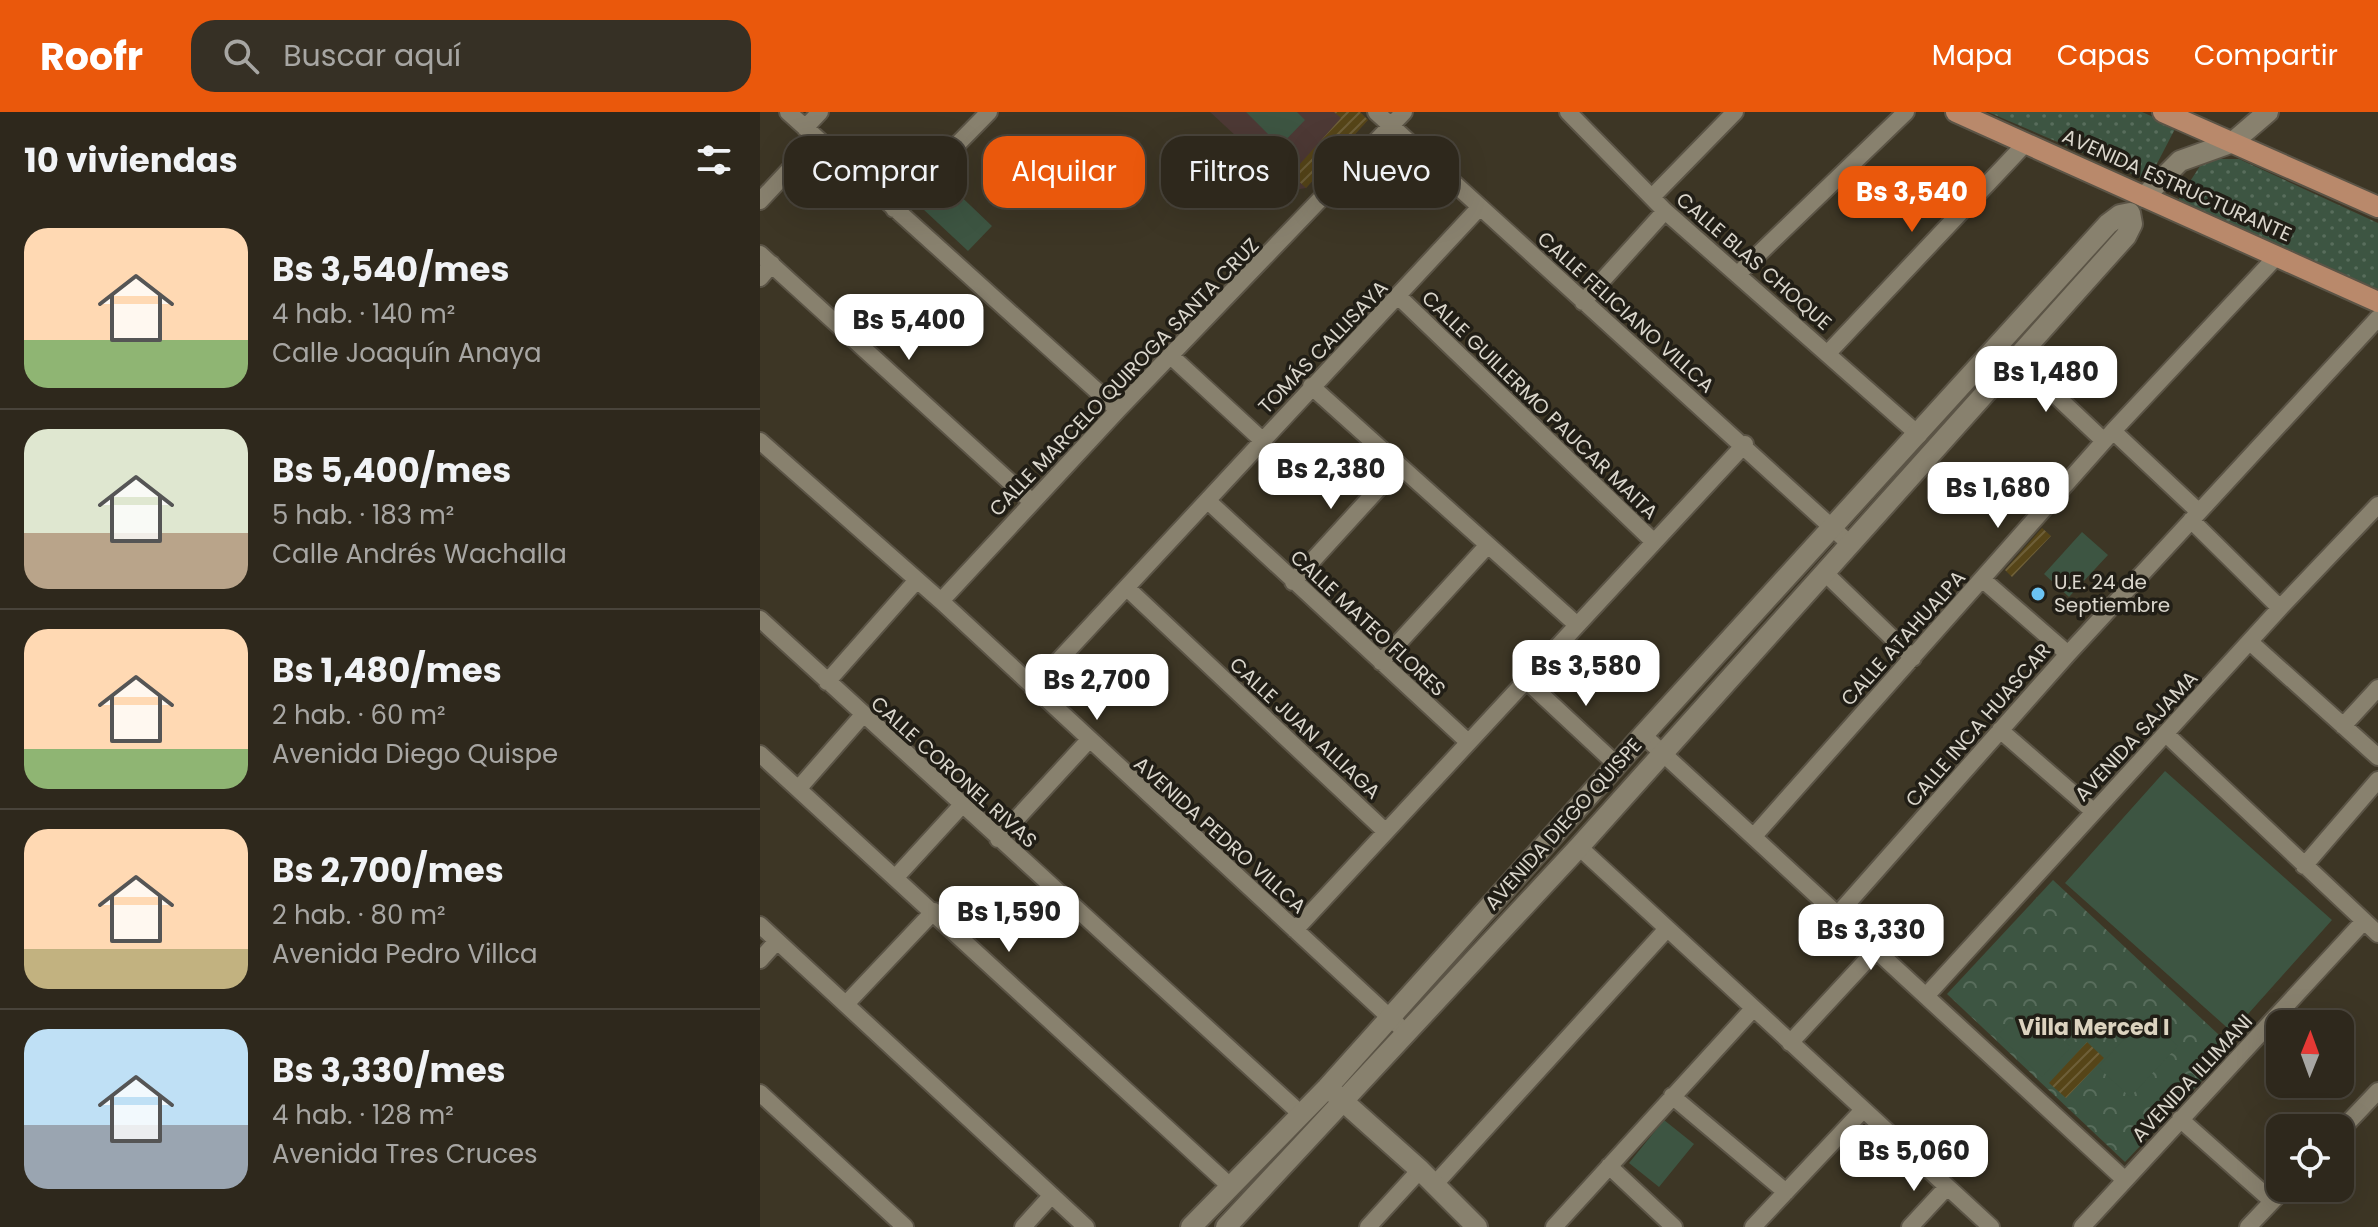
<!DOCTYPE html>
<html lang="es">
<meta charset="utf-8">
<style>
:root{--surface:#2e281c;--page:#363025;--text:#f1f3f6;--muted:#a7a6a3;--line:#49443b;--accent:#ea580c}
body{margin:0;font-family:Poppins,sans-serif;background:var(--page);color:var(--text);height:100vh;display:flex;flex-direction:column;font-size:30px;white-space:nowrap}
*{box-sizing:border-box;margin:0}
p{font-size:26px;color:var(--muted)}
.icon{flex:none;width:44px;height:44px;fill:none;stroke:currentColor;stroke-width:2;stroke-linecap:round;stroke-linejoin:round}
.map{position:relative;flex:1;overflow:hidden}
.details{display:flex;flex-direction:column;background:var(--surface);width:760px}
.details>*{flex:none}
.top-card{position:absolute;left:24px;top:24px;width:760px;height:72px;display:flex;gap:16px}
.needle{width:52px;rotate:1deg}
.buttons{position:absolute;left:1506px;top:898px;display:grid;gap:16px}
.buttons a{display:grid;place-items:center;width:88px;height:88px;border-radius:16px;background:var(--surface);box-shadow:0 8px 32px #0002,0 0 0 2px var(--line);font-size:40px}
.price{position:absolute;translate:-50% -68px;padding:0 18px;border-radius:16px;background:#fff;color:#222;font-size:26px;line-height:52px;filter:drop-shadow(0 2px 4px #0008)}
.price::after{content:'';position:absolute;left:50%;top:48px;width:24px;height:18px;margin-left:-12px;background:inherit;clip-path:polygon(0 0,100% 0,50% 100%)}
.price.selected{background:var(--accent);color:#fff}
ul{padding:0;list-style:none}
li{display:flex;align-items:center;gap:24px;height:200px;padding:0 24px}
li+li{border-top:2px solid var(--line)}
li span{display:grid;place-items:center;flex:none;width:224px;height:160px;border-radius:24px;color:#555}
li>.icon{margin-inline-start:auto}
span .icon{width:96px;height:96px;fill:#fffc;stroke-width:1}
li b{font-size:34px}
h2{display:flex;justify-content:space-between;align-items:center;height:96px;padding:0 24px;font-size:34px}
.pill{padding:0 28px;border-radius:24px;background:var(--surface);box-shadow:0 8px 32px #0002,0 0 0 2px var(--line);font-size:28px;line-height:72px}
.pill.selected{background:var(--accent);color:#fff}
header{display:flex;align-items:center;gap:48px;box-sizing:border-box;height:112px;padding:0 40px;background:var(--accent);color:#fff}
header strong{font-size:38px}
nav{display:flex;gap:44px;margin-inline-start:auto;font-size:28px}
.search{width:560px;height:72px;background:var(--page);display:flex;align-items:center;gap:20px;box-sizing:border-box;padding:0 28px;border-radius:24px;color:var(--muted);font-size:30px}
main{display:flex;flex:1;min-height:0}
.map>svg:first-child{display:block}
</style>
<header>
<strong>Roofr</strong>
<div class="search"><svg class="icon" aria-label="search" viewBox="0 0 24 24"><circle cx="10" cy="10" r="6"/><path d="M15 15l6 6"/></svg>Buscar aquí</div>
<nav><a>Mapa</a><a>Capas</a><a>Compartir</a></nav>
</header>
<main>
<section class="details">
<h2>10 viviendas<svg class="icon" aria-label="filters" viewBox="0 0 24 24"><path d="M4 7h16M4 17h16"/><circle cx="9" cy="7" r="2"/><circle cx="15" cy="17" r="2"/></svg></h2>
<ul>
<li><span style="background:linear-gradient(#ffd9b3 70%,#8fb573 0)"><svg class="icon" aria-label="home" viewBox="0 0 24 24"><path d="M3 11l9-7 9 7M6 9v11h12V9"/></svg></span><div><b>Bs 3,540/mes</b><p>4 hab. · 140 m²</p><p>Calle Joaquín Anaya</p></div></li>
<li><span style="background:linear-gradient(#dfe7d0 65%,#b9a48a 0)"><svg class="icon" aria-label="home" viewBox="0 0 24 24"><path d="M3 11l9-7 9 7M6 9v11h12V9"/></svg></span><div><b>Bs 5,400/mes</b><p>5 hab. · 183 m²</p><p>Calle Andrés Wachalla</p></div></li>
<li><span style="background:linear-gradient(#ffd9b3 75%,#8fb573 0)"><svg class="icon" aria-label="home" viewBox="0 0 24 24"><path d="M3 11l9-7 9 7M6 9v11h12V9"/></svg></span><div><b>Bs 1,480/mes</b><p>2 hab. · 60 m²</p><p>Avenida Diego Quispe</p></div></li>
<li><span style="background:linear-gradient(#ffd9b3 75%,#c2b280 0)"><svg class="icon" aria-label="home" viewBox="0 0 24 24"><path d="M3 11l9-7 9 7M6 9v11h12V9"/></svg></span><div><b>Bs 2,700/mes</b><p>2 hab. · 80 m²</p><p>Avenida Pedro Villca</p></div></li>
<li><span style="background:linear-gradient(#bfe0f5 60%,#9aa5b1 0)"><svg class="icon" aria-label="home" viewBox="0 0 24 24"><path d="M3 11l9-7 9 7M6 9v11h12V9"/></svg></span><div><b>Bs 3,330/mes</b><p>4 hab. · 128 m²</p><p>Avenida Tres Cruces</p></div></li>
</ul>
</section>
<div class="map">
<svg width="1618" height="1115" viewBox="0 0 1618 1115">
<defs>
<pattern id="grass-dots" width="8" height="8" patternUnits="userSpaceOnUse" patternTransform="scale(2)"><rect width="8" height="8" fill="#3d5542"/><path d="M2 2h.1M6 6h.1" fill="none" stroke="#586d5c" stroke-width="1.8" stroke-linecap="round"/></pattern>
<pattern id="park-crowns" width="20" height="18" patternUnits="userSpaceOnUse" patternTransform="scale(2)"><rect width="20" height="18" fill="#3d5542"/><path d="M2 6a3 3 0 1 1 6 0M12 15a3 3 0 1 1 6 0" fill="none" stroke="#586d5c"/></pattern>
<pattern id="building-hatch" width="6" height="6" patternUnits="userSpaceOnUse" patternTransform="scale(2)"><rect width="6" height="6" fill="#564518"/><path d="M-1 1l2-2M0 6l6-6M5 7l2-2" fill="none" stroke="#6e5f38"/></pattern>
</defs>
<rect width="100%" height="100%" fill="#3d3625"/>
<path fill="#4d3935" d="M450 0H600L608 8 546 76 534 78Z"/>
<path fill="url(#grass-dots)" d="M1228 0H1382L1416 15 1388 69Z
M1458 47H1479L1618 111V178L1418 88 1440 54Z"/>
<path fill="url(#park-crowns)" d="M1293 768 1473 936 1365 1050 1187 882Z"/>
<path fill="#3d5542" d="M486 0H537L545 8 520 34Z
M188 72 232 114 208 139 163 97Z
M1322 420 1348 443 1309 485 1284 462Z
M1405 659 1572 808 1472 920 1305 771Z
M1266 893 1311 935 1282 965 1238 923Z
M1386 904 1418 934 1370 985 1338 955Z
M904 1008 934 1032 899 1075 869 1051Z"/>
<path fill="url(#building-hatch)" d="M574 0H600L608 8 546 76 531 62 581 6Z
M1282 416 1291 424 1252 465 1245 458Z
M1327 930 1344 946 1306 986 1289 971Z"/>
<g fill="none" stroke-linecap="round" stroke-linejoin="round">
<g stroke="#5b5446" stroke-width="20">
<path id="street" d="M28 0 358 298
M616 0 1089 431
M808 0 905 99 1159 323
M45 16 60 0
M892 85 975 0
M0 89 58 27
M134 97 229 0
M0 142 272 390
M979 161 1146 0
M0 166 12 152
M639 185 894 430
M823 190 905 99
M1068 241 1266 31
M412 245 502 328
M1255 245 1344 329
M551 274 816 512
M1353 319 1438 399
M0 329 181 489 639 914
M448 389 707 629
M1431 408 1520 496
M1064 460 1153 546
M1222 467 1308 542
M533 470 639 354
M368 477 625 719
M181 489 358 298 644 0
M0 507 540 1001
M1490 530 1618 645
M621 550 727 434
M767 569 857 653
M67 570 157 468
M273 576 719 96
M1583 614 1618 576
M1240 618 1333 699
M883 623 1365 1068
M1407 623 1618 822
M0 642 470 1074
M39 676 102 604
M994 724 1353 319 1517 144
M238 727 328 629
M819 735 1231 1115
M1544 754 1618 668
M136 765 201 694
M1078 802 1308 542 1618 206
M0 813 326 1115
M535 818 985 332
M0 848 17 829
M1166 884 1520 496 1618 393
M86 892 174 799
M1030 931 1117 837
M0 981 145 1115
M912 984 1026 1080
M1420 1007 1512 1089
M1580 1019 1618 979
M849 1054 914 1115
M675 1072 906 818
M263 1115 291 1084
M608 1115 660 1058
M794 1115 992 898
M993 1115 1102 999
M1150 1115 1187 1075
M1322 1115 1604 809
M1488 1115 1525 1076"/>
</g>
<g stroke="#5b5446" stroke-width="24">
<path id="secondary" d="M1384 85 1420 49 1473 30 1508 0
M574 981 660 1058 717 1115
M431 1115 567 976 883 623 1348 112 1360 103 1370 101 1372 112 1366 124 819 735 466 1115"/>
</g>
<g stroke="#5b5446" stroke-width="24">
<path id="primary" d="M1196 0 1618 190
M1403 0 1618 95"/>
</g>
<use href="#street" stroke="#88816e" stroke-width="16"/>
<use href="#secondary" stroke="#88816e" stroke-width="20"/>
<use href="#primary" stroke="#b9896b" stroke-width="20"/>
</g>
<circle fill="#6bc3f2" stroke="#211e16" stroke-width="3" cx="1278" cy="482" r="8"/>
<g text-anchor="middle" stroke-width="7" stroke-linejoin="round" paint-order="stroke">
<g font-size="20" fill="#dad6cc" stroke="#211e16">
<text transform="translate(1417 73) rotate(24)" y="7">AVENIDA ESTRUCTURANTE</text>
<text transform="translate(994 149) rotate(41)" y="7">CALLE BLAS CHOQUE</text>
<text transform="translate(866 200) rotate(42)" y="7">CALLE FELICIANO VILLCA</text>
<text transform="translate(563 235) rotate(-46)" y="7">TOMÁS CALLISAYA</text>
<text transform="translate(364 265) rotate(-46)" y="7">CALLE MARCELO QUIROGA SANTA CRUZ</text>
<text transform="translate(780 293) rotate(44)" y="7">CALLE GUILLERMO PAUCAR MAITA</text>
<text transform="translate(608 511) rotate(43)" y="7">CALLE MATEO FLORES</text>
<text transform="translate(1143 526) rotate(-48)" y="7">CALLE ATAHUALPA</text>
<text transform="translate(1218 613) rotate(-49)" y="7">CALLE INCA HUASCAR</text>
<text transform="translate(545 616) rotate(43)" y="7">CALLE JUAN ALLIAGA</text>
<text transform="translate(1376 624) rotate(-47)" y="7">AVENIDA SAJAMA</text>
<text transform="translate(194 660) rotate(42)" y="7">CALLE CORONEL RIVAS</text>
<text transform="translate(803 712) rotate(-48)" y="7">AVENIDA DIEGO QUISPE</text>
<text transform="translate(460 723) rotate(42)" y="7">AVENIDA PEDRO VILLCA</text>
<text transform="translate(1432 966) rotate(-47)" y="7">AVENIDA ILLIMANI</text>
</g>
<g font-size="20" fill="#dad6cc" stroke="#211e16" text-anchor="start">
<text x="1294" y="477">U.E. 24 de<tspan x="1294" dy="23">Septiembre</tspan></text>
</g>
<g font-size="22" font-weight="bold" fill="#dcd3bf" stroke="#211e16">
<text x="1334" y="923">Villa Merced I</text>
</g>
</g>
</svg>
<div class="buttons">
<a><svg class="needle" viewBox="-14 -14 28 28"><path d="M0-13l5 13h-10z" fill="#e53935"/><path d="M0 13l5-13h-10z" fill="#a7a6a3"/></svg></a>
<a><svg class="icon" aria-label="locate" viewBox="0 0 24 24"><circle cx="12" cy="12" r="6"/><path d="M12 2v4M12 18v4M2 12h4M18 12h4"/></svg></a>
</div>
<b class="price selected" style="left:1152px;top:122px">Bs 3,540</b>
<b class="price" style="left:149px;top:250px">Bs 5,400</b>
<b class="price" style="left:1286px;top:302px">Bs 1,480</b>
<b class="price" style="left:571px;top:399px">Bs 2,380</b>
<b class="price" style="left:1238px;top:418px">Bs 1,680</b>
<b class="price" style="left:826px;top:596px">Bs 3,580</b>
<b class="price" style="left:337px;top:610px">Bs 2,700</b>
<b class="price" style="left:249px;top:842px">Bs 1,590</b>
<b class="price" style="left:1111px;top:860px">Bs 3,330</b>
<b class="price" style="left:1154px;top:1081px">Bs 5,060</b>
<div class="top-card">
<a class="pill">Comprar</a>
<a class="pill selected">Alquilar</a>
<a class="pill">Filtros</a>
<a class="pill">Nuevo</a>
</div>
</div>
</main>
